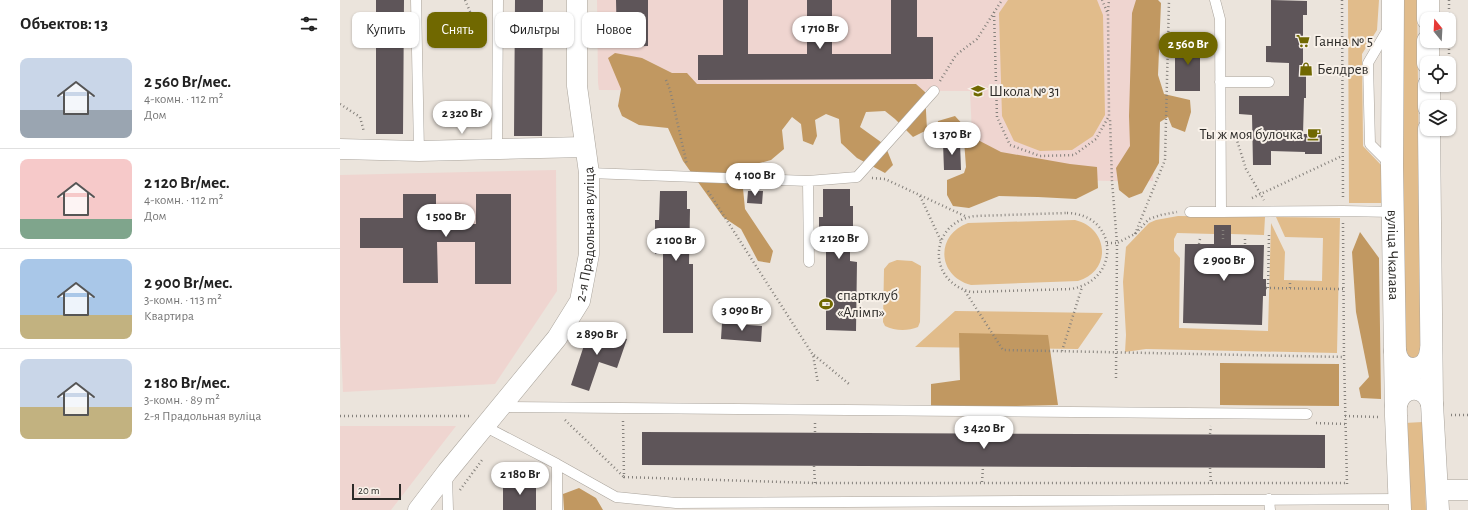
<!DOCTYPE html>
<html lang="ru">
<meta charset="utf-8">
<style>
:root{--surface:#fff;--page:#f6f6f6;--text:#222;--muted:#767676;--line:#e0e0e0;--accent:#706800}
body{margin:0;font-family:"Alegreya Sans",sans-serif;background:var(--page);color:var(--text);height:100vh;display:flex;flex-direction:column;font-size:15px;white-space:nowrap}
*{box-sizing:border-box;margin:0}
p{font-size:13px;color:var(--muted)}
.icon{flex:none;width:22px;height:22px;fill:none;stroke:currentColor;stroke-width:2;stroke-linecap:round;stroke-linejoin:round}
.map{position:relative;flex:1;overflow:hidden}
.side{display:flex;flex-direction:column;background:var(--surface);width:340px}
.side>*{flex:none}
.top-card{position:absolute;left:12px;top:12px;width:380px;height:36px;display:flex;gap:8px}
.needle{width:26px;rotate:342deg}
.buttons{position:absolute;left:1080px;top:12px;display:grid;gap:8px}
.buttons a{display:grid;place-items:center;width:36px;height:36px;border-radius:8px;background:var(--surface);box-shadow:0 1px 3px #0004;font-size:20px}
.scale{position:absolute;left:12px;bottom:10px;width:49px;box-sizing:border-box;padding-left:4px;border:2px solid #2d2b28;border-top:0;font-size:11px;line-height:14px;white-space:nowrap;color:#2d2b28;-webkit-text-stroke:3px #f8f1e9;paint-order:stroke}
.price{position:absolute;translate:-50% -34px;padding:0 9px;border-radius:14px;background:#fff;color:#222;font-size:13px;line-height:26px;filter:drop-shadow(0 1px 2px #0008)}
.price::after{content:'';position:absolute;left:50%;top:24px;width:12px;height:9px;margin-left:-6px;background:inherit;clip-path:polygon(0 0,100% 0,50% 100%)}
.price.current{background:var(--accent);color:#fff}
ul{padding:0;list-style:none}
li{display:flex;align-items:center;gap:12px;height:100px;padding:0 20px}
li+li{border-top:1px solid var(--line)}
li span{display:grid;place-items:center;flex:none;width:112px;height:80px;border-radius:8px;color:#555}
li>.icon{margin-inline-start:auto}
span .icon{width:48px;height:48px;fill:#fffc;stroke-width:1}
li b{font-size:17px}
h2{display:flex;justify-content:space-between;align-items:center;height:48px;padding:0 20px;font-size:17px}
.pill{padding:0 14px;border-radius:8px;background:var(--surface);box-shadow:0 1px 3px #0004;font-size:14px;line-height:36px}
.pill.current{background:var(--accent);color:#fff}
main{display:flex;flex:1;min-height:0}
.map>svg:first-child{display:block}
</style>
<main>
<section class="side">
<h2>Объектов: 13<svg class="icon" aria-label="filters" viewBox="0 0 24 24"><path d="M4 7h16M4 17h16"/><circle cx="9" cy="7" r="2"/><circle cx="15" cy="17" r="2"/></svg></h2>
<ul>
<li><span style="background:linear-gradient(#c9d6e8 65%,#9aa5b1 0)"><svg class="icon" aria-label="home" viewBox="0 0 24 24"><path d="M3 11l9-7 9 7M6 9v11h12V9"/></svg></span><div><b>2 560 Br/мес.</b><p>4-комн. · 112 m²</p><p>Дом</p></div></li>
<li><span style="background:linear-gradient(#f6c9c9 75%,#7fa58c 0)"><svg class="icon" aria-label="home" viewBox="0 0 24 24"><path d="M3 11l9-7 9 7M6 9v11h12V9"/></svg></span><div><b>2 120 Br/мес.</b><p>4-комн. · 112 m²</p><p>Дом</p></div></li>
<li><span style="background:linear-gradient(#a9c7e8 70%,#c2b280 0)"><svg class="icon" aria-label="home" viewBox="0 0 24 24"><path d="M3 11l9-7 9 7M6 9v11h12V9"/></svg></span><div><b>2 900 Br/мес.</b><p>3-комн. · 113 m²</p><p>Квартира</p></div></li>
<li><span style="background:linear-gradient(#c9d6e8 60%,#c2b280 0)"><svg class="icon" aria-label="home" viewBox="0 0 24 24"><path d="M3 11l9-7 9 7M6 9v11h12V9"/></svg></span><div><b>2 180 Br/мес.</b><p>3-комн. · 89 m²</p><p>2-я Прадольная вуліца</p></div></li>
</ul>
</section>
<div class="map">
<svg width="1128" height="510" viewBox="0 0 1128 510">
<rect width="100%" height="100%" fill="#ebe4dc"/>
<path fill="#efd5d0" d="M257 0H815L817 12 813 181H772L634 178 630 91 259 90 258 83Z
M216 170 217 291 155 384 3 392 0 327V175Z
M0 426H116L51 510H0Z"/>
<path fill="#e1bc8b" d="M668 0H757L763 15 765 115 753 136 732 150 700 151 674 141 662 116 659 13Z
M1008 0H1039L1037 30 1022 54 1023 146 1042 166 1043 203H1009Z
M1059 0H1077L1081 351 1078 359 1065 360Z
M838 216 925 217 924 235 891 234V225H874V234L837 233 834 239V251L840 258 839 328 928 331 931 223 945 252 944 280 982 281 983 238 945 237 936 217 1000 218 997 353 806 349 785 352 786 335 783 282 786 247 809 223 816 220Z
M735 220C769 228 772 271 738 281L631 285C597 276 595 235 628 223Z
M557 260 572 261 581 266 580 322 578 327C568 331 555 331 545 326L543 322 544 269 549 263Z
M615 311 763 313 738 349 575 347Z
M1083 422 1086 510H1069L1064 423Z"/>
<path fill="#c19861" d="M796 0H818L821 3 818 75 824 94 850 100 851 112 845 132 832 127 828 117 820 122 819 163 802 193 789 198 779 190 776 168 790 146 789 116 792 13Z
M275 53 302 58 332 73H347L357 84H576L585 92 587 130 573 137 555 119 545 111 526 112 520 127 545 145 553 165 545 173 517 158 501 143 499 119 486 114 475 120 477 136 473 145 463 141 461 124 452 117 442 130 444 149 431 160 401 168 405 209 433 251 430 263 418 261 401 229 383 217 343 161 328 128 299 125 282 116 278 106 281 89 268 58Z
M615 116 636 139 661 152 730 164 757 167 758 188 736 199 698 197 659 196 629 208 613 206 607 195V180L624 173 626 167 624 140 610 137 599 146 596 137 598 121Z
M1020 232 1039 258 1041 399 1021 398 1019 388 1029 377 1016 312 1012 252Z
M619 333 708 335 718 405 591 408V384L620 380Z
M880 363 999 364V406L880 405Z
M239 488 256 498 263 510H224L223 494Z"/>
<path fill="#5e5559" d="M36 0H64L63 134H36Z
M175 0H203L202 136H174Z
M276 0H308V46L277 47Z
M383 0H408V54H467V0H492V54H551V0H577V37H593V79L358 80V55H383Z
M931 0 967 1V15H963V63H966V98H964L963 134H982V154H965V152L931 151V165H913L912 115 899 114V96H949V63L926 62V46H931Z
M860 41V91H835V42Z
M620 142 621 170H604L603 143Z
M483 189H510V206H513V237H510V261L517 262 516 331 486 330V251H479V217H483Z
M320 191H347V209H350L349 264H353V333H323V254H315V220H319Z
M408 191H423L422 204 407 203Z
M63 194H96V224H136V194H171V284H135V242H97L98 283H63V248H20V218H63Z
M874 225H891V245H924L923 279H926V296H923L922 325 843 323 845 244H874Z
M382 323 422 326 421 342 381 339Z
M250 327 287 339 277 368 259 362 249 391 231 385Z
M302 432 985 435V468L302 465Z
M163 482H196V510H163Z"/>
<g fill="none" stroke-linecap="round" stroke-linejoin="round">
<g stroke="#aaa49c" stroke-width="11">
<path id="lane" d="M76 0 79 151
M875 0 880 19 881 212 1003 211 1053 212
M1048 29 1028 63 1030 144 1050 164
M880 82H929
M157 150 158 0
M249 173 468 181 469 262
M468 181 517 177 594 91
M850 212H881
M161 407 967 414
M144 426 217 464 276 497 336 503 1060 499
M217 464V510
M107 476 108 510
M929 499 930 510"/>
</g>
<g stroke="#aaa49c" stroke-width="21">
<g id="street">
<path d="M0 149 79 151 245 147"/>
<path d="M1097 490H1128"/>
<path id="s1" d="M78 510 107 472 217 338 240 301 249 254V173L237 86V0"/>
</g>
</g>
<g stroke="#aaa49c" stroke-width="23">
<g id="secondary">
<path id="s2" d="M1053 0 1052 166 1056 416 1060 510"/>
<path d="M1088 0V19"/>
<path d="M1088 41V63"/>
<path d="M1089 85V107"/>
<path d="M1089 129 1092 404 1098 510"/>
<path d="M1055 351C1059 375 1088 375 1091 350"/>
<path d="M1056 405C1061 384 1086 383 1092 404"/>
</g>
</g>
<path stroke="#85817c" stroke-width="2.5" stroke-dasharray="1 3" stroke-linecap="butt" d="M125 0 138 30 144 48
M1002 0 1003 200
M1109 0V19
M768 11 769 0
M654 12 657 117 670 145 700 156 734 155 756 139 769 116 768 14 762 0
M1109 25V85
M326 80 330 90 347 165
M600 81 616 55 637 39 662 0
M0 104 20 117 24 132
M1110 106V135
M895 134 906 169 924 200
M532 178 545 179 627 217
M368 191 473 355 478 383
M580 196 601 241
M912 198 1002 156
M727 213C778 214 782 280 731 289L631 292C586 281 589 222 635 216Z
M1003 223 1004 357 1007 484
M795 234 825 160 829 0
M883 239V229
M905 239V245
M767 243H777L772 181 770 118
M859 244 860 239
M926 288 1003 289
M928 288 929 234
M950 288V280
M625 291 663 350 1004 357
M722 351 742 287
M474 355 509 384
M776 378 777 243 795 234 809 219 821 215 837 212
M1111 415H1128
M0 416H129
M1005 416 1038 417
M225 420 284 477
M283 421 284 477 475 483H1007
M976 423 1006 424
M475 432V422
M643 433 644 423
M870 434 871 426
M474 466 475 483
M870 468 871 483
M642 482 643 467
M120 490 142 460"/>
<use href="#lane" stroke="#fff" stroke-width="10"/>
<use href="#street" stroke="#fff" stroke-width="20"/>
<use href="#secondary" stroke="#fff" stroke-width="22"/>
</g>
<defs>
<g id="supermarket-bare" transform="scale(1.08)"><path d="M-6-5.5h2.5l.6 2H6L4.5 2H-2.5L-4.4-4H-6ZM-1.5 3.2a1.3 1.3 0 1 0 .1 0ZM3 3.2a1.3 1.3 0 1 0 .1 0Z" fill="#706800" stroke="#f8f1e9" stroke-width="2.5" paint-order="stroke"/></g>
<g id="shop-bare" transform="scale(1.08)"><path d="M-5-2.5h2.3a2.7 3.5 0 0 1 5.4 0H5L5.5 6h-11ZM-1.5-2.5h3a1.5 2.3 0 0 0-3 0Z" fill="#706800" stroke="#f8f1e9" stroke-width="2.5" paint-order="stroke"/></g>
<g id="school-bare" transform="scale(1.08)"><path d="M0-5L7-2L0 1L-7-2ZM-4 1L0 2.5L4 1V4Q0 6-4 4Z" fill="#706800" stroke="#f8f1e9" stroke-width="2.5" paint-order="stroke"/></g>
<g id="cafe-bare" transform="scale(1.08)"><path d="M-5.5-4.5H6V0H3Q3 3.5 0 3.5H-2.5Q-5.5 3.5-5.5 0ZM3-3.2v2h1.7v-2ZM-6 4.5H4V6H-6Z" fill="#706800" stroke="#f8f1e9" stroke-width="2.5" paint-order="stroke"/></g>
<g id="stadium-bare" transform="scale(1.08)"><path d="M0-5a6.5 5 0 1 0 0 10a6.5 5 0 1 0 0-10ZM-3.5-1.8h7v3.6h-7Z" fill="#706800" stroke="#f8f1e9" stroke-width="2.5" paint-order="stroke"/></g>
</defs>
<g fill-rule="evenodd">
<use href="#supermarket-bare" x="963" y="41"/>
<use href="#shop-bare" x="966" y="69"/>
<use href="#school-bare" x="638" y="91"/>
<use href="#cafe-bare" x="974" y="134"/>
<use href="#stadium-bare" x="486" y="304"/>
</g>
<g text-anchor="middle" stroke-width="4" stroke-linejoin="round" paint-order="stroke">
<g font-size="15" fill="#2d2b28" stroke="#f8f1e9" text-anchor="start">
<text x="974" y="46">Ганна № 5</text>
<text x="977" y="74">Белдрев</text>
<text x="649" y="96">Школа № 31</text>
<text x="963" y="139" text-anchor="end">Ты ж моя булочка</text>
<text x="497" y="300">спартклуб<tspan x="497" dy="17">«Алімп»</tspan></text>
</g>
<g font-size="15" fill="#2d2b28" stroke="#f8f1e9">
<text dy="5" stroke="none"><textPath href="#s1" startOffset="332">2-я Прадольная вуліца</textPath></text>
<text dy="5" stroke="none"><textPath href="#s2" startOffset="255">вуліца Чкалава</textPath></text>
</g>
</g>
</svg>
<div class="buttons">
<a><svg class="needle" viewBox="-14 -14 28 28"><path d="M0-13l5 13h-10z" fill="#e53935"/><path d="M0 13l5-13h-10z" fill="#767676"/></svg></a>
<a><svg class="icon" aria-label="locate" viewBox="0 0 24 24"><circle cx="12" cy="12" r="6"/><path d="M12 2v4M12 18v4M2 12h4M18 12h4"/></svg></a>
<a><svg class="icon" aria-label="layers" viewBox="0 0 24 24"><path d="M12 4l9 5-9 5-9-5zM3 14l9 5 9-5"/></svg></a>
</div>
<div class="scale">20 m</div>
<b class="price" style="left:480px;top:50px">1 710 Br</b>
<b class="price current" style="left:848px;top:66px">2 560 Br</b>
<b class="price" style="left:122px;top:135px">2 320 Br</b>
<b class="price" style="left:612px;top:156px">1 370 Br</b>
<b class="price" style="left:415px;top:197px">4 100 Br</b>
<b class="price" style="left:106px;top:238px">1 500 Br</b>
<b class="price" style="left:499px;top:260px">2 120 Br</b>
<b class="price" style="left:336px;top:262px">2 100 Br</b>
<b class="price" style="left:884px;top:282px">2 900 Br</b>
<b class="price" style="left:402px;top:332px">3 090 Br</b>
<b class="price" style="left:257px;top:356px">2 890 Br</b>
<b class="price" style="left:644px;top:450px">3 420 Br</b>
<b class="price" style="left:180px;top:496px">2 180 Br</b>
<div class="top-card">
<a class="pill">Купить</a>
<a class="pill current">Снять</a>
<a class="pill">Фильтры</a>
<a class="pill">Новое</a>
</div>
</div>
</main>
